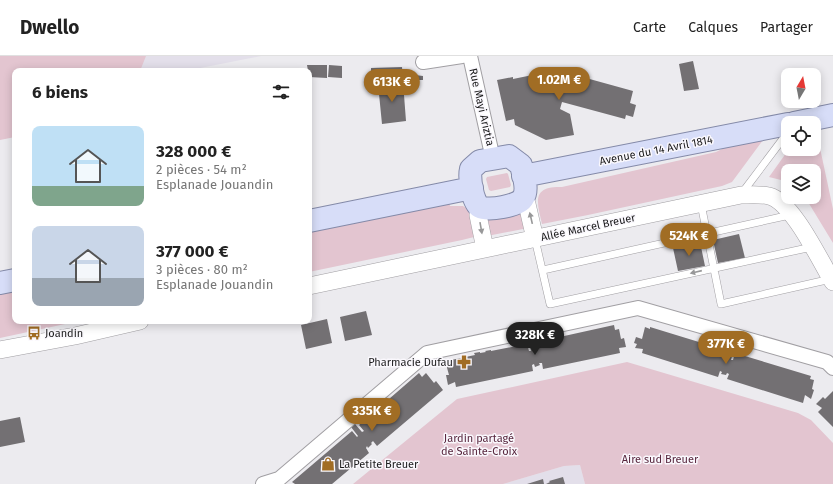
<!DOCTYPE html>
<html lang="fr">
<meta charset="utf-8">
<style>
:root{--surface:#fff;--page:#f2f2f2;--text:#222;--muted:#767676;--line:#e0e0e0;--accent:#a16d24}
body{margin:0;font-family:"Fira Sans",sans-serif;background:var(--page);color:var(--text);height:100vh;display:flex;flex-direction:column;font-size:15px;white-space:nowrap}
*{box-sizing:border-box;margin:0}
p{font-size:13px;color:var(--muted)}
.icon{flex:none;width:22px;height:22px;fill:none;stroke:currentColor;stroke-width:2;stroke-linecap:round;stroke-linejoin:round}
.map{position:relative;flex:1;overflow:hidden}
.side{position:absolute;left:12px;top:12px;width:300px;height:256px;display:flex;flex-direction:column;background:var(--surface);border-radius:8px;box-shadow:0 2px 10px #0003}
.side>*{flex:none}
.needle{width:26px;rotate:10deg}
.buttons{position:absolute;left:781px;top:12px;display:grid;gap:8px}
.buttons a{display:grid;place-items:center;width:40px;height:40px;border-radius:8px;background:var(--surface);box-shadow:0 2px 10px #0003;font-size:20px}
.price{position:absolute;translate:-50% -34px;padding:0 9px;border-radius:14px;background:var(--accent);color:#fff;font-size:13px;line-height:26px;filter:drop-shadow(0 1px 2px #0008)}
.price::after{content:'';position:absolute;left:50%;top:24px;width:12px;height:9px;margin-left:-6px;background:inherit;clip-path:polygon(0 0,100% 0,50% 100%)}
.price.on{background:#222;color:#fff}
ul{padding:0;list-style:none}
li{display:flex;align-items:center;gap:12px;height:100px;padding:0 20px}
li span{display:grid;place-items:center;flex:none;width:112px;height:80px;border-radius:8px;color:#555}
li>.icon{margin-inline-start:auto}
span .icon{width:48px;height:48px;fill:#fffc;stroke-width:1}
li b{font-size:17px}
h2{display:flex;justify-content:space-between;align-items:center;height:48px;padding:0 20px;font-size:17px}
header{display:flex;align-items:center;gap:24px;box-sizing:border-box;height:56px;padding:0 20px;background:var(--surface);border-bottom:1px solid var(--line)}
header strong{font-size:19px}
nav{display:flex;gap:22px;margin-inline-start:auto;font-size:14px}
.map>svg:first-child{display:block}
</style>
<header>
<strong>Dwello</strong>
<nav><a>Carte</a><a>Calques</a><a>Partager</a></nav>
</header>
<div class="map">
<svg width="833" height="428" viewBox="0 0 833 428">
<rect width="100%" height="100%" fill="#ecebef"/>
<path fill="#e3dfea" d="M135 0H261L185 15H139Z
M580 409 585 428H503L564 410Z"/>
<path fill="#e3c5d0" d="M0 0H146L140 15H15V81L0 84Z
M817 78 833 153V187L805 141H814V115H788V129L781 124 769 121 789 93H814V79Z
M763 84 732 126 722 130 588 159 542 168C537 146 531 130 562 131L716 96 728 90Z
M507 117 508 118 511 129 510 131 491 135 489 134 486 123 487 121Z
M449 146 450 150H463L469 154 474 181 462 184 309 216V172Z
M520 155 528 172 487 180 484 160Z
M15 232V265H79L0 282V235Z
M627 306 798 357 811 364 833 387V428H585L580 409 564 410 503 428H353L457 343Z"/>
<path fill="#737073" d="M693 5 699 33 684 35 679 8Z
M307 9H327V22L309 21Z
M329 9 342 10V22L328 21Z
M402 11 403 23 371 25V12Z
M557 14 633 35 630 47 636 49 633 61 626 59 625 63 562 46 560 53 570 58 574 79 546 84 515 69 514 63 506 65 497 24 513 21V23Z
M415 19 423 20V24H415Z
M403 26 406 65 382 68 378 28Z
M739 178 745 202 718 207 713 184Z
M700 186 705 210 678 215 673 192Z
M366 255 372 279 345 285 340 261Z
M327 263 332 287 306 293 301 269Z
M614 269 615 274 619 273 621 283 624 282 626 291 619 292 620 297 543 313 542 307H539L540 309 535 311 534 308 532 309 533 315 456 331 455 326 448 329 446 319H449L446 308 451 307V304L475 299 474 297 480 296V297L486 296 485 295 491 294V295L527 288 529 295H531L529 284 534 283 536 294 539 293 537 286Z
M645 271 650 273V271L725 294 723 301 725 302 729 291 734 293 731 304H733L735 297 811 320 810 323 814 324 812 333 814 334 811 343 805 339 803 347 727 323 729 318 727 317 726 319 721 318 722 316 720 315 718 321 642 297 643 293 635 292 637 288 634 287 636 281 642 283Z
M419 317 422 321 426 317 434 327 436 325 443 334 377 390 373 385 371 387 372 388 368 392 367 390 366 392 369 397 332 428H295L292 426 352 375 357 381 358 380 351 371 355 368 362 376 364 375 359 369Z
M833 335V371L818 356 822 352 816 348 823 341 825 343Z
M20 361 25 386 0 391V365Z
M563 421 565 428H546L550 426 549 425Z
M543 423 544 428H527Z"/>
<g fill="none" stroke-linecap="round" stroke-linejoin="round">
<g stroke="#a19fa3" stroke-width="8">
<path id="service" d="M742 137 788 76
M701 148 721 248 831 223
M535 183 550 248 812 191
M543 214 790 159"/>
</g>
<g stroke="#a19fa3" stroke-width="16">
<path id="minor" d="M470 0 493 103
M423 6 462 0
M263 428 279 423 427 297 638 252 827 306 833 312"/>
</g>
<g stroke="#a19fa3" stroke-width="18">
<path id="tertiary" d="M523 143 527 148 535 183
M479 150 478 159 485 193
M309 230 741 139C749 139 760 138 769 140 793 146 820 205 833 226
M0 294 75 280 140 265"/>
</g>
<g stroke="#848aa8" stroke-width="24">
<path id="primary" d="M794 67 833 59
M509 100 521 109C523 119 529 133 523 142 519 150 488 155 480 151 472 146 469 121 471 113L480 105Z
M523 120 788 68
M309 165 472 132
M0 227 15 224"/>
</g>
<use href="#service" stroke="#fff" stroke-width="7"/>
<use href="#minor" stroke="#fff" stroke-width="14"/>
<use href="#tertiary" stroke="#fff" stroke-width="17"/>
<use href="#primary" stroke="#d7ddf8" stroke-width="22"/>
</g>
<defs><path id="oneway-solid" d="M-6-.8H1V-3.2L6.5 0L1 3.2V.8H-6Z"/></defs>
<g fill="#989899">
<use href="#oneway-solid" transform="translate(531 162) rotate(-103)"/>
<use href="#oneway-solid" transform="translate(481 172) rotate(80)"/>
<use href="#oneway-solid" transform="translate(696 216) rotate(167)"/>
</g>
<defs>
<g id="bus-bare" transform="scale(1.08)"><path d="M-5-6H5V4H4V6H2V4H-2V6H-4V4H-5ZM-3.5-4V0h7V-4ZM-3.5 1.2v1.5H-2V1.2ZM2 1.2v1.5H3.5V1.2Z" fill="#a16d24" stroke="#faf8fd" stroke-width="2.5" paint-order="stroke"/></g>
<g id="pharmacy-bare" transform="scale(1.08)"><path d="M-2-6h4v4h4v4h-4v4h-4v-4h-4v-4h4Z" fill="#a16d24" stroke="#faf8fd" stroke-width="2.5" paint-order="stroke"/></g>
<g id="shop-bare" transform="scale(1.08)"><path d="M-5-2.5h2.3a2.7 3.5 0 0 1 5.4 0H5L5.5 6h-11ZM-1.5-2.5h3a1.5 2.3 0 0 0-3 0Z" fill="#a16d24" stroke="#faf8fd" stroke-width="2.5" paint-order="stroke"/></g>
</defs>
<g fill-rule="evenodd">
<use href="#bus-bare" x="34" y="277"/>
<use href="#pharmacy-bare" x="464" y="306"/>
<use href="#shop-bare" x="328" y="408"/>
</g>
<g text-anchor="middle" stroke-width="3" stroke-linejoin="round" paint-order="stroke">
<g font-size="11" fill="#1b1b1c" stroke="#faf8fd">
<text transform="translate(482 51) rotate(77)" y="4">Rue Mayi Ariztia</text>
<text transform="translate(656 94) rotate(-11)" y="4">Avenue du 14 Avril 1814</text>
<text transform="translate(588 171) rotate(-12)" y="4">Allée Marcel Breuer</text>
</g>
<g font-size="11" fill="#1b1b1c" stroke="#faf8fd" text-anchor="start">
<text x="45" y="281">Joandin</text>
<text x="453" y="310" text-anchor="end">Pharmacie Dufau</text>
<text x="339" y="412">La Petite Breuer</text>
</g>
<g font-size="11" fill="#58273e" stroke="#faf8fd">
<text x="479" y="386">Jardin partagé<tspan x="479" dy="13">de Sainte-Croix</tspan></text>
<text x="660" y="407">Aire sud Breuer</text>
</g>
</g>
</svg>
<div class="buttons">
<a><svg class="needle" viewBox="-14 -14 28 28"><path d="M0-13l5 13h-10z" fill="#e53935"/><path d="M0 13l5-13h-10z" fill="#767676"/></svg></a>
<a><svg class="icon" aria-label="locate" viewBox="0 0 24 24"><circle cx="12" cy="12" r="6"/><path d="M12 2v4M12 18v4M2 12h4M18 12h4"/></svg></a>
<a><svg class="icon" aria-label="layers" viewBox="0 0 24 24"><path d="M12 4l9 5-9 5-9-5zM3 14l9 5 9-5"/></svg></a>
</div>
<b class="price" style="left:559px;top:45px">1.02M €</b>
<b class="price" style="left:392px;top:47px">613K €</b>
<b class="price" style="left:689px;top:201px">524K €</b>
<b class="price on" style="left:535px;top:300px">328K €</b>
<b class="price" style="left:726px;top:309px">377K €</b>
<b class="price" style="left:372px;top:376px">335K €</b>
<section class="side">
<h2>6 biens<svg class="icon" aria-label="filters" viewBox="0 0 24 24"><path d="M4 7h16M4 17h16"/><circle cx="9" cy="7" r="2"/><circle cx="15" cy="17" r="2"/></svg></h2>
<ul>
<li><span style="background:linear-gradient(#bfe0f5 75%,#7fa58c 0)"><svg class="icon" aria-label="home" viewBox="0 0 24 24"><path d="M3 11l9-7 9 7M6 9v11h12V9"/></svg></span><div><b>328 000 €</b><p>2 pièces · 54 m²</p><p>Esplanade Jouandin</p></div></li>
<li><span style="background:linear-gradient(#c9d6e8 65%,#9aa5b1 0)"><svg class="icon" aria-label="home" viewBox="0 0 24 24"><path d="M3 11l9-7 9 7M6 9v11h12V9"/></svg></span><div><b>377 000 €</b><p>3 pièces · 80 m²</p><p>Esplanade Jouandin</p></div></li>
</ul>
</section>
</div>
